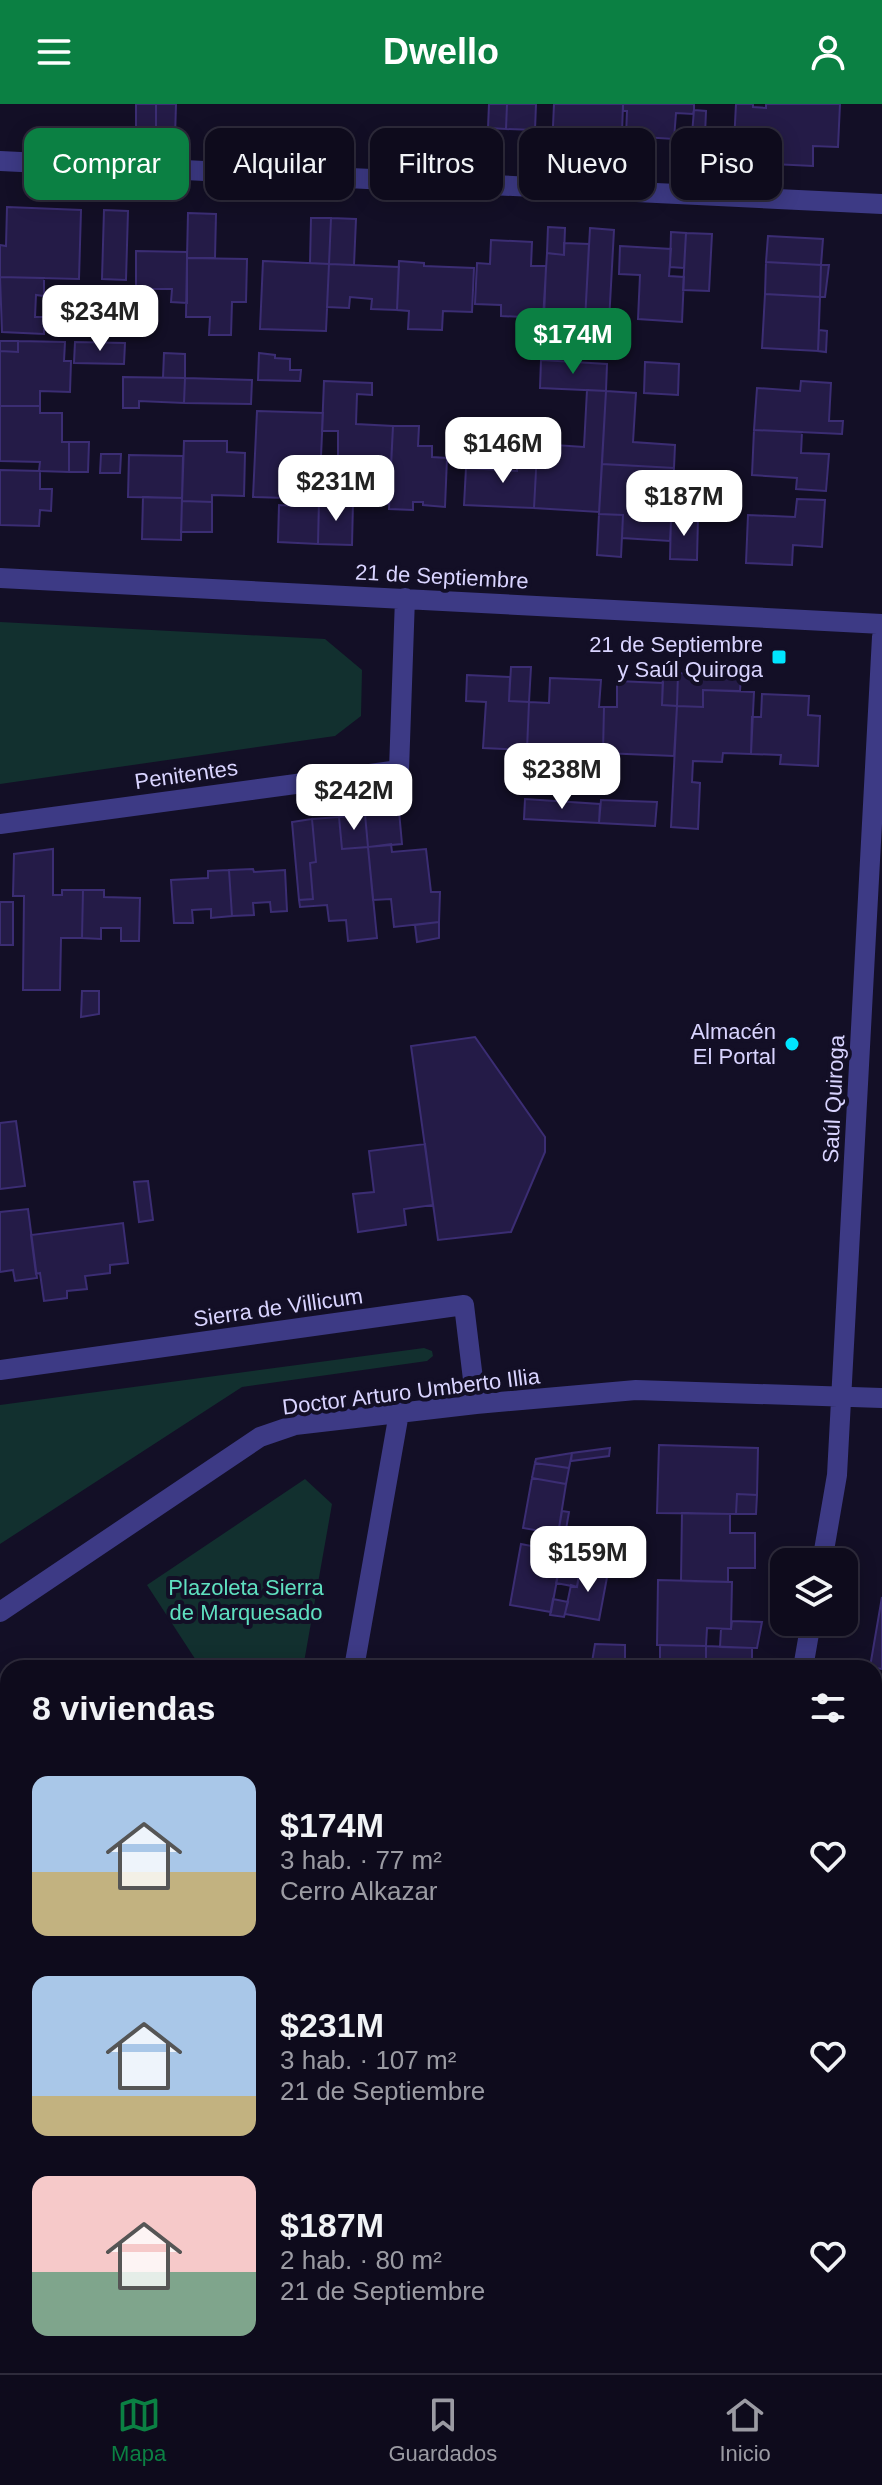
<!DOCTYPE html>
<html lang="es">
<meta charset="utf-8">
<style>
:root{--surface:#0e0b1c;--page:#1c1929;--text:#f1f3f6;--muted:#9b9ba3;--line:#2e2b3b;--accent:#0b8043}
body{margin:0;font-family:Helvetica,sans-serif;background:var(--page);color:var(--text);height:100vh;display:flex;flex-direction:column;font-size:30px;white-space:nowrap}
*{box-sizing:border-box;margin:0}
p{font-size:26px;color:var(--muted)}
.icon{flex:none;width:44px;height:44px;fill:none;stroke:currentColor;stroke-width:2;stroke-linecap:round;stroke-linejoin:round}
.map{position:relative;flex:1;overflow:hidden}
.side{position:absolute;left:0px;top:1556px;width:882px;height:714px;display:flex;flex-direction:column;background:var(--surface);border-radius:24px 24px 0 0;box-shadow:0 4px 20px #0003,0 0 0 2px var(--line)}
.side>*{flex:none}
.banner{position:absolute;left:24px;top:24px;width:834px;height:72px;display:flex;gap:16px}
.tools{position:absolute;left:770px;top:1444px;display:grid;gap:16px}
.tools a{display:grid;place-items:center;width:88px;height:88px;border-radius:16px;background:var(--surface);box-shadow:0 4px 20px #0003,0 0 0 2px var(--line);font-size:40px}
.price{position:absolute;translate:-50% -68px;padding:0 18px;border-radius:16px;background:#fff;color:#222;font-size:26px;line-height:52px;filter:drop-shadow(0 2px 4px #0008)}
.price::after{content:'';position:absolute;left:50%;top:48px;width:24px;height:18px;margin-left:-12px;background:inherit;clip-path:polygon(0 0,100% 0,50% 100%)}
.price.on{background:var(--accent);color:#fff}
ul{padding:0;list-style:none}
li{display:flex;align-items:center;gap:24px;height:200px;padding:0 32px}
li span{display:grid;place-items:center;flex:none;width:224px;height:160px;border-radius:16px;color:#555}
li>.icon{margin-inline-start:auto}
span .icon{width:96px;height:96px;fill:#fffc;stroke-width:1}
li b{font-size:34px}
h2{display:flex;justify-content:space-between;align-items:center;height:96px;padding:0 32px;font-size:34px}
.tag{padding:0 28px;border-radius:16px;background:var(--surface);box-shadow:0 4px 20px #0003,0 0 0 2px var(--line);font-size:28px;line-height:72px}
.tag.on{background:var(--accent);color:#fff}
header{display:flex;justify-content:space-between;align-items:center;height:104px;padding:0 32px;background:var(--accent);color:#fff;font-size:36px;font-weight:700}
.tabs{display:flex;justify-content:space-around;align-items:center;height:112px;border-top:2px solid var(--line);background:var(--surface);font-size:22px;color:var(--muted)}
.tabs a{display:grid;justify-items:center;gap:4px}
.tabs .on{color:var(--accent)}
.map>svg:first-child{display:block}
</style>
<header><svg class="icon" aria-label="menu" viewBox="0 0 24 24"><path d="M4 6h16M4 12h16M4 18h16"/></svg>Dwello<svg class="icon" aria-label="person" viewBox="0 0 24 24"><circle cx="12" cy="8" r="4"/><path d="M4 21q1-7 8-7t8 7"/></svg></header>
<div class="map">
<svg width="882" height="2269" viewBox="0 0 882 2269">
<rect width="100%" height="100%" fill="#130f26"/>
<path fill="#12302f" d="M0 518 325 535 362 566 361 612 335 632 0 680Z
M424 1244 432 1247 433 1252 427 1257 242 1283 0 1440V1301Z
M305 1375 332 1400 303 1564H201L147 1481Z"/>
<path fill="#241b47" stroke="#3b2d73" stroke-width="2" d="M136 0H156V33L136 32Z
M156 0H176L175 33H156Z
M489 0H507L506 25 488 24Z
M507 0H536L535 26 506 25Z
M554 0H623L622 29 576 26 575 46 552 45Z
M623 0H694V6L693 10 676 9 674 35 626 32 627 7H623Z
M736 0H753V3L766 4V0H840L838 43 813 42V62L733 58Z
M694 6 706 7 705 31 692 30Z
M7 103 81 106 79 175 0 173V141L6 142Z
M104 106 128 107 126 176 102 175Z
M188 109 216 110 215 154H187Z
M311 114H331L329 160 310 159Z
M331 114 356 115 354 161 329 160Z
M548 123 565 124 564 151 547 149Z
M590 124 614 126 609 218 585 217Z
M671 128 686 129 684 164 670 163Z
M686 129 712 130 709 187 683 186Z
M768 132 823 135 821 161 766 158Z
M491 136 532 138 531 162H546L544 214 501 212V201L475 200 477 159 490 160Z
M564 139 589 140 585 217 569 216 568 232 542 231 547 149 564 151Z
M620 142 671 145 669 172 684 173 682 218 638 215 640 171 619 170Z
M136 147 187 148V199L171 198 172 185H153L152 198 136 197Z
M187 154 247 155 246 198H232L231 231H209L210 213H186Z
M263 157 329 160 326 227 260 225Z
M399 157 424 159V162L474 164 472 208 443 207 442 226 408 225 409 207 397 206Z
M766 158 821 161 820 193 765 190Z
M329 160 399 163 397 206 371 205 372 195 350 193 349 204 327 203Z
M821 161H829L825 193H820Z
M0 173 44 174V192L36 191 35 213H44V230L2 228Z
M765 190 820 193 818 247 762 244Z
M819 226 827 227 826 248 818 247Z
M0 237H18V248L0 247Z
M18 237 65 238 64 257H71L70 288 40 287V302H0V247L18 248Z
M75 238 125 239 124 260 74 259Z
M164 249 185 250V274H163Z
M259 249 275 251V254L290 255V266H301L300 277 258 276Z
M541 256 607 260 606 287 540 284Z
M645 258 679 260 678 291 644 289Z
M123 273 185 274 184 299 139 297V304H123Z
M185 274 252 276 251 300 184 299Z
M324 277 372 279V291L357 290 356 320 393 322 389 400 319 397 321 354 338 355V327H322Z
M801 277 831 279 829 317H843L842 330 754 326 757 284 800 287Z
M587 286 606 287 599 408 534 404 537 348 555 349V341L584 343Z
M606 287 636 289 633 338 675 341 674 364 602 360Z
M0 302H40V309H62V338H69V368L39 367 40 358 0 357Z
M257 307 323 309 319 395 253 393Z
M393 322H419L418 342H432V353L447 354 445 403 423 401V398H413V406L389 405Z
M754 326 802 328 801 349 829 350 826 387 796 385 797 374 752 371Z
M184 337H227V348L245 349 244 392 212 391V398L182 397Z
M69 338H89L88 368H69Z
M517 347 537 348 534 404 464 401 466 364 517 367Z
M101 350H121L120 369H100Z
M129 351 183 352 182 394 128 393Z
M602 360 674 364 670 437 622 434 623 411 599 410Z
M0 366 40 367V385H52L51 407 40 406 39 422 0 421Z
M143 393 182 394 181 436 142 435Z
M295 395H319L318 440 278 438 279 401 295 402Z
M797 395 825 396 822 443 793 441 792 461 746 459 748 411 795 413Z
M182 397 212 398V428H181Z
M319 397 353 398 352 441 318 440Z
M599 410 623 411 621 453 597 451Z
M671 411 698 412 697 456 670 455Z
M511 563H531L529 598 509 597Z
M663 569H678L677 602 662 601Z
M678 569 741 572 740 587 703 586V603L677 602Z
M467 571 510 573 509 597 529 598 527 646 483 644 486 598 466 597Z
M550 574 601 576 599 603H604L603 649 527 646 529 598 549 599Z
M617 577 663 579 662 601 677 602 674 652 603 649 604 603H617Z
M703 586 754 588 751 650 723 649 722 658 693 657 692 678 700 679 698 725 671 723 677 602 703 603Z
M762 590 809 592 808 611 820 612 818 662 780 660 781 651 751 650 752 613H761Z
M512 660 526 661V676L511 675Z
M525 695 600 700 599 719 524 715Z
M601 696 657 698 655 722 599 719Z
M399 707 402 740 368 743 365 710Z
M365 710 368 743 342 745 339 713Z
M339 713 342 745 368 743 377 834 348 837 346 816 329 817 327 801 300 803 299 796 313 795 310 759 316 758 312 715Z
M312 715 316 758 310 759 313 795 299 796 292 718Z
M391 740 392 748 426 745 431 788H440L439 818 394 823 391 795 373 796 368 743Z
M53 745V791H62V786H83L82 834H61L60 886H23L24 792H13L14 750Z
M253 765 254 768 285 766 287 807 271 808 270 798 253 799 254 811 232 812 229 766Z
M229 766 232 812 211 814V805L192 806 193 819H174L171 776 208 774V767Z
M83 786H104V793L140 794 139 837H121V824H101V835L82 834Z
M0 798H13V841H0Z
M439 818V834L417 838 415 821Z
M82 887H99V910L81 913Z
M475 933 545 1033V1048L511 1128 438 1136 411 942Z
M16 1017 25 1082 0 1085V1019Z
M425 1040 433 1101 404 1105 406 1121 358 1128 353 1090 374 1088 369 1047Z
M148 1077 153 1116 139 1118 134 1078Z
M28 1105 37 1174 15 1177 13 1166 0 1168V1108Z
M123 1119 128 1159 110 1161V1169L85 1172 87 1185 67 1187V1194L44 1197 40 1169 36 1170 31 1131Z
M659 1341 758 1344 757 1391 737 1390 736 1410 657 1409Z
M610 1344 609 1352 571 1357 572 1349Z
M572 1349 569 1364 535 1359 536 1355Z
M535 1359 569 1364 566 1380 532 1374Z
M532 1374 566 1380 558 1430 523 1424Z
M737 1390 757 1391 756 1410H736Z
M562 1407 569 1408 565 1431 558 1430Z
M682 1409 730 1410V1429H755V1464H728V1478L681 1477Z
M521 1440 547 1445 544 1458 560 1460 551 1508 510 1501Z
M580 1463 608 1468 599 1516 565 1510 571 1481 577 1483Z
M558 1470 579 1473 577 1483 556 1479Z
M658 1476 732 1478 731 1525 707 1524 706 1542 657 1541Z
M882 1493V1565L870 1563Z
M553 1495 568 1498 564 1513 550 1511Z
M732 1517 762 1518 757 1544 720 1543 721 1525H731Z
M595 1540 625 1541V1557H619L618 1564H591Z
M660 1541 706 1542V1563L724 1564H660Z
M706 1542 752 1544V1564L706 1563Z
M874 1601 882 1603V1650L874 1649Z
M3 1625 8 1634V1681L0 1668V1627Z
M874 1803H882V1854H874Z
M874 1854H882V1937H874Z
M874 1937H878V1947H882V1960H877L876 2013Z
M874 2013 882 2014V2086H874Z
M874 2206H882V2243H874Z
M346 2262H390L389 2269H345Z
M407 2262H450L449 2269H406Z
M532 2262H605V2266H579V2269H532Z
M786 2262H804V2269H786Z
M804 2262H869V2269H850V2267L804 2269Z"/>
<g fill="none" stroke-linecap="round" stroke-linejoin="round">
<path stroke="#3d3a85" stroke-width="20" d="M0 57 882 100
M0 474 882 520
M0 720 399 666 405 494
M0 1266 464 1201 476 1300
M822 1458 837 1371 882 533
M0 1508 260 1333 295 1321 476 1300 636 1286 882 1294
M354 1564 399 1309
M803 1564 811 1518
M874 1717 882 1718
M0 2094 8 2090
M874 2127 882 2128
M231 2269 232 2262
M683 2269 684 2262"/>
</g>
<g fill="#00e5ff" stroke="#130f26" stroke-width="3">
<rect x="771" y="545" width="16" height="16" rx="4"/>
<circle cx="792" cy="940" r="8"/>
</g>
<g text-anchor="middle" stroke-width="8" stroke-linejoin="round" paint-order="stroke">
<g font-size="22" fill="#d9d4ff" stroke="#130f26">
<text transform="translate(442 472) rotate(3)" y="8">21 de Septiembre</text>
<text transform="translate(186 670) rotate(-8)" y="8">Penitentes</text>
<text transform="translate(833 995) rotate(-87)" y="8">Saúl Quiroga</text>
<text transform="translate(278 1203) rotate(-8)" y="8">Sierra de Villicum</text>
<text transform="translate(411 1287) rotate(-7)" y="8">Doctor Arturo Umberto Illia</text>
</g>
<g font-size="22" fill="#d9d4ff" stroke="#130f26" text-anchor="end">
<text x="763" y="548">21 de Septiembre<tspan x="763" dy="25">y Saúl Quiroga</tspan></text>
<text x="776" y="935">Almacén<tspan x="776" dy="25">El Portal</tspan></text>
</g>
<g font-size="22" fill="#5fe0c0" stroke="#130f26">
<text x="246" y="1491">Plazoleta Sierra<tspan x="246" dy="25">de Marquesado</tspan></text>
</g>
</g>
</svg>
<div class="tools">
<a><svg class="icon" aria-label="layers" viewBox="0 0 24 24"><path d="M12 4l9 5-9 5-9-5zM3 14l9 5 9-5"/></svg></a>
</div>
<b class="price" style="left:100px;top:249px">$234M</b>
<b class="price on" style="left:573px;top:272px">$174M</b>
<b class="price" style="left:503px;top:381px">$146M</b>
<b class="price" style="left:336px;top:419px">$231M</b>
<b class="price" style="left:684px;top:434px">$187M</b>
<b class="price" style="left:562px;top:707px">$238M</b>
<b class="price" style="left:354px;top:728px">$242M</b>
<b class="price" style="left:588px;top:1490px">$159M</b>
<div class="banner">
<a class="tag on">Comprar</a>
<a class="tag">Alquilar</a>
<a class="tag">Filtros</a>
<a class="tag">Nuevo</a>
<a class="tag">Piso</a>
</div>
<section class="side">
<h2>8 viviendas<svg class="icon" aria-label="filters" viewBox="0 0 24 24"><path d="M4 7h16M4 17h16"/><circle cx="9" cy="7" r="2"/><circle cx="15" cy="17" r="2"/></svg></h2>
<ul>
<li><span style="background:linear-gradient(#a9c7e8 60%,#c2b280 0)"><svg class="icon" aria-label="home" viewBox="0 0 24 24"><path d="M3 11l9-7 9 7M6 9v11h12V9"/></svg></span><div><b>$174M</b><p>3 hab. · 77 m²</p><p>Cerro Alkazar</p></div><svg class="icon" aria-label="heart" viewBox="0 0 24 24"><path d="M12 20l-8-8c-3-5 5-10 8-4 3-6 11-1 8 4z"/></svg></li>
<li><span style="background:linear-gradient(#a9c7e8 75%,#c2b280 0)"><svg class="icon" aria-label="home" viewBox="0 0 24 24"><path d="M3 11l9-7 9 7M6 9v11h12V9"/></svg></span><div><b>$231M</b><p>3 hab. · 107 m²</p><p>21 de Septiembre</p></div><svg class="icon" aria-label="heart" viewBox="0 0 24 24"><path d="M12 20l-8-8c-3-5 5-10 8-4 3-6 11-1 8 4z"/></svg></li>
<li><span style="background:linear-gradient(#f6c9c9 60%,#7fa58c 0)"><svg class="icon" aria-label="home" viewBox="0 0 24 24"><path d="M3 11l9-7 9 7M6 9v11h12V9"/></svg></span><div><b>$187M</b><p>2 hab. · 80 m²</p><p>21 de Septiembre</p></div><svg class="icon" aria-label="heart" viewBox="0 0 24 24"><path d="M12 20l-8-8c-3-5 5-10 8-4 3-6 11-1 8 4z"/></svg></li>
</ul>
</section>
</div>
<nav class="tabs">
<a class="on"><svg class="icon" aria-label="map" viewBox="0 0 24 24"><path d="M3 6l6-2 6 2 6-2v14l-6 2-6-2-6 2zM9 4v14M15 6v14"/></svg>Mapa</a>
<a><svg class="icon" aria-label="saved" viewBox="0 0 24 24"><path d="M7 4h10v16l-5-4-5 4z"/></svg>Guardados</a>
<a><svg class="icon" aria-label="home" viewBox="0 0 24 24"><path d="M3 11l9-7 9 7M6 9v11h12V9"/></svg>Inicio</a>
</nav>
